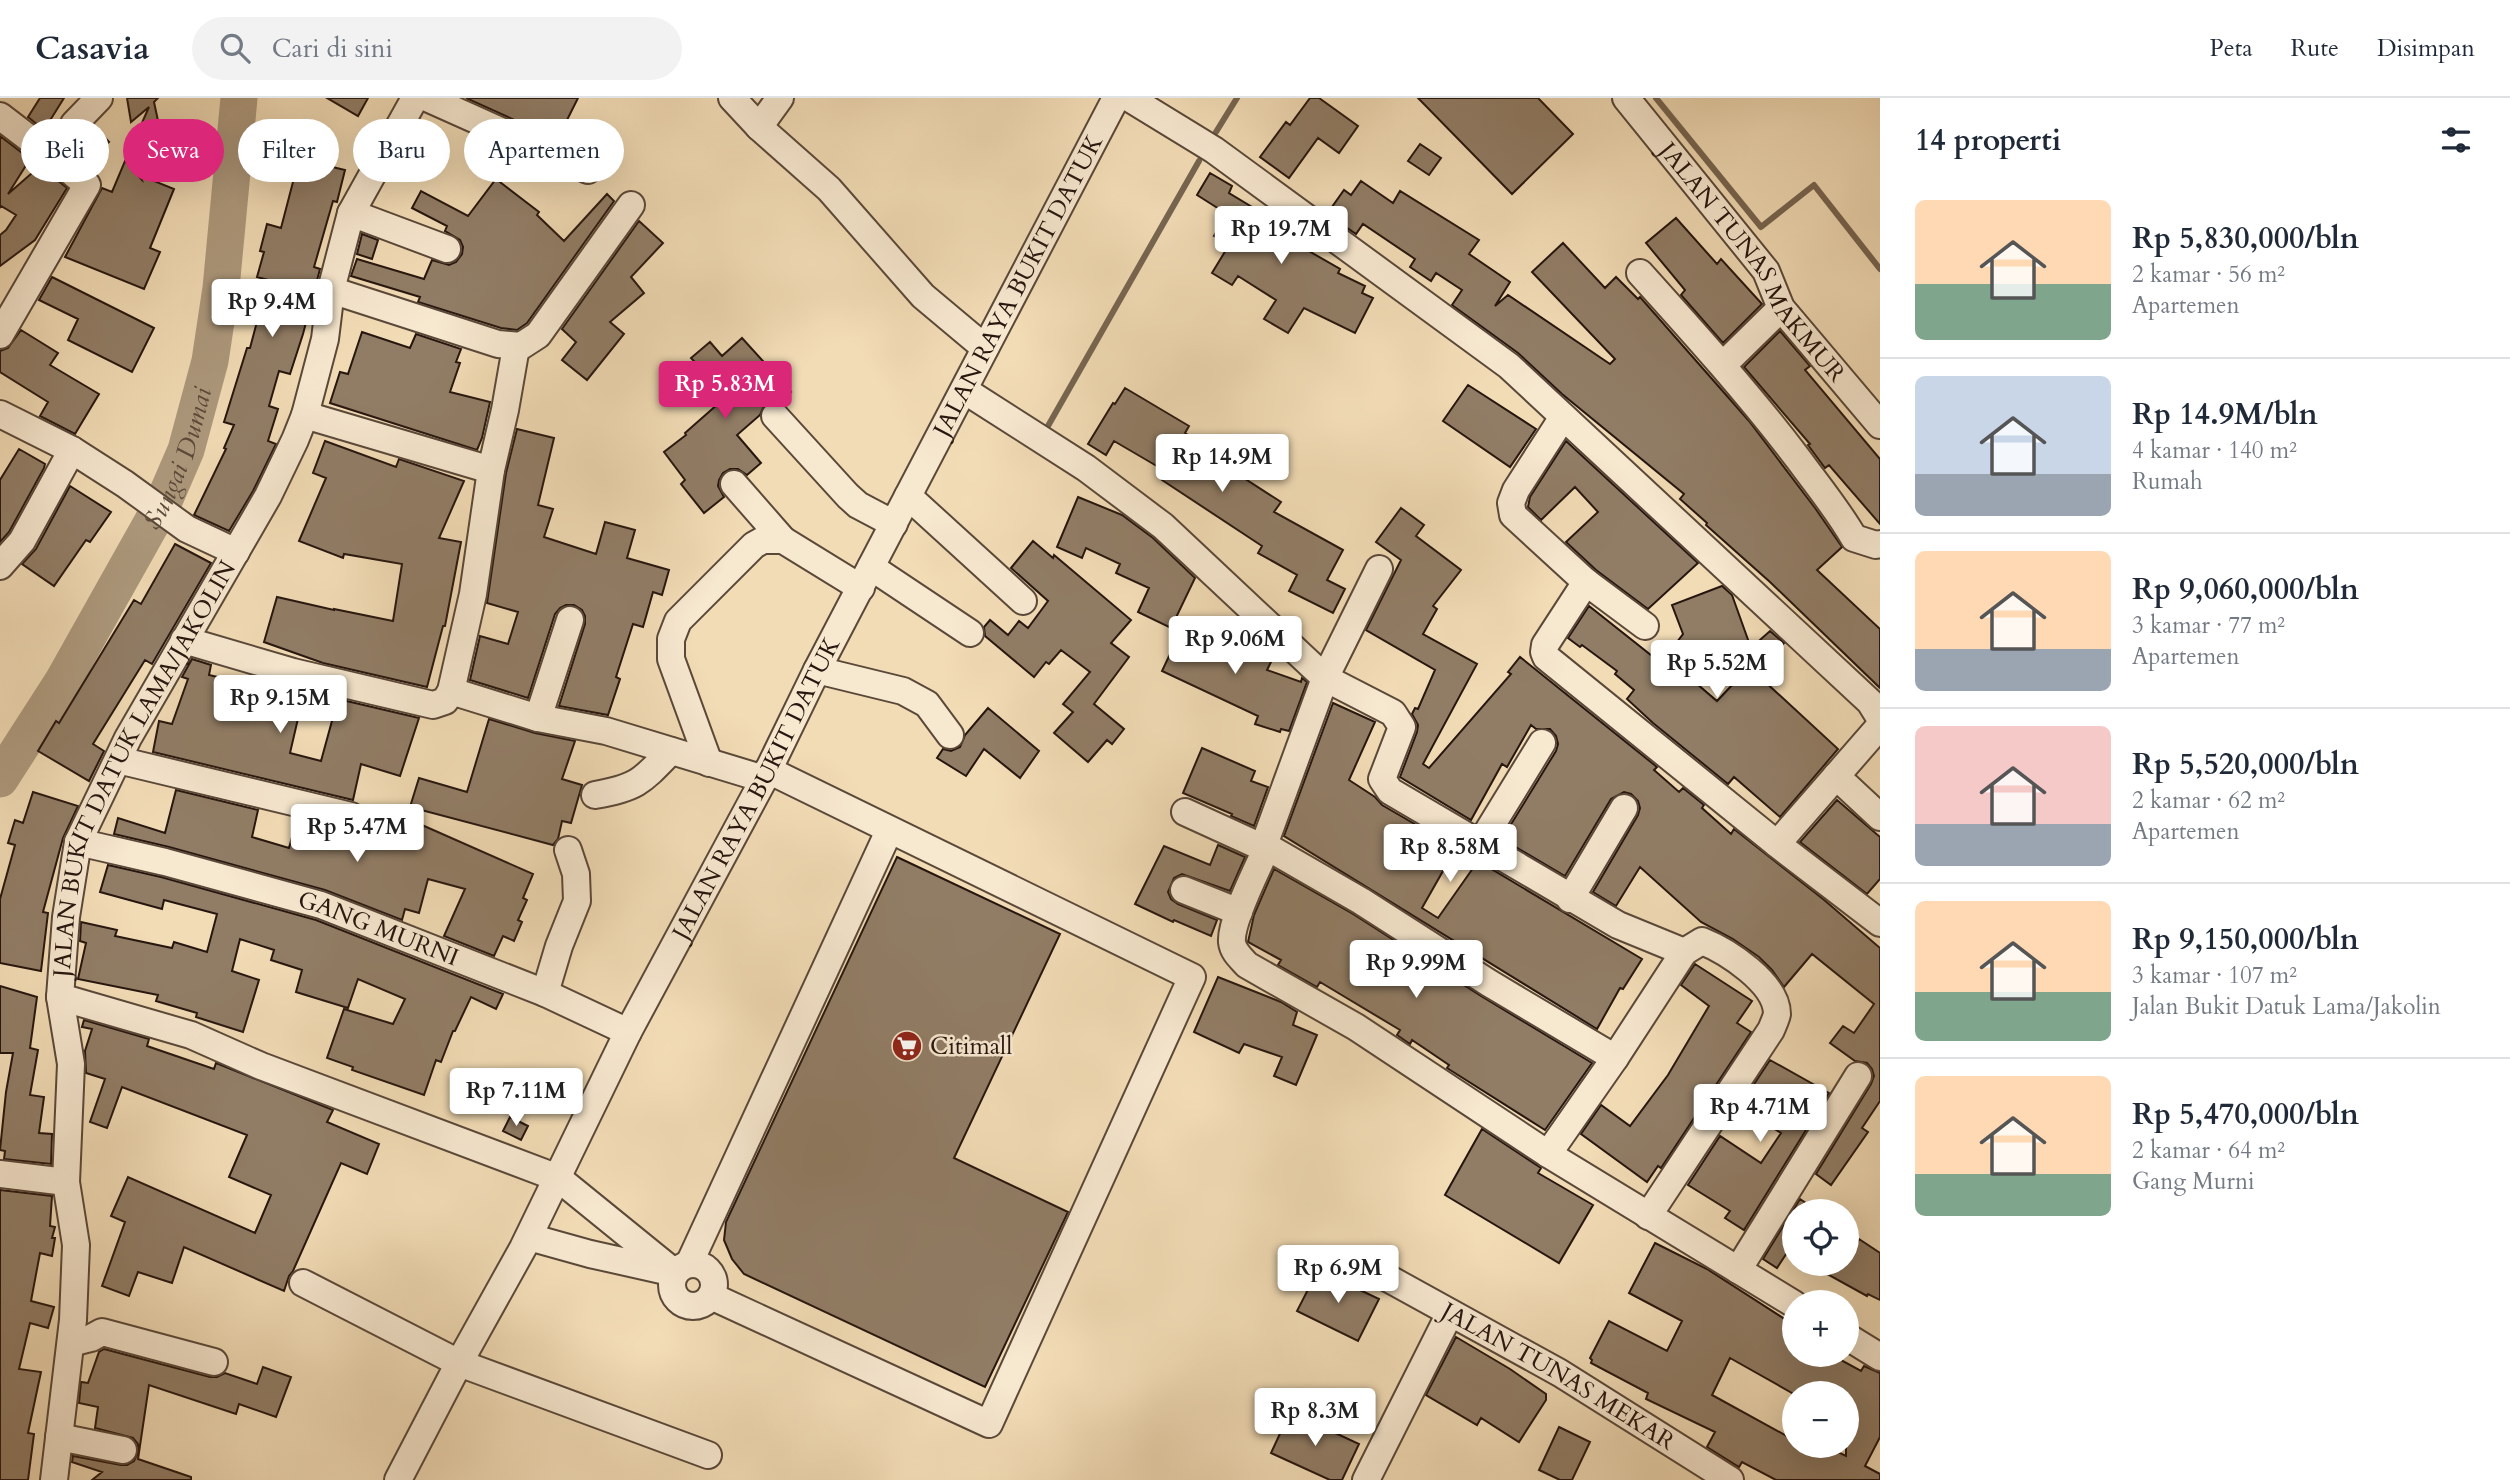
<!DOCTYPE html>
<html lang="id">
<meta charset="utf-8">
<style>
:root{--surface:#fff;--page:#f2f2f3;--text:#1f2937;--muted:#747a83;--line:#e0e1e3;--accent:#db2777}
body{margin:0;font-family:Cardo,serif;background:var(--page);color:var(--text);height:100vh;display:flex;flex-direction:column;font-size:26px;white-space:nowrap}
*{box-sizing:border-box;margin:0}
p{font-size:23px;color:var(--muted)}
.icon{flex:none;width:38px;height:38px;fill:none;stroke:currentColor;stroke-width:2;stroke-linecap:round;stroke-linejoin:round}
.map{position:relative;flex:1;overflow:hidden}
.details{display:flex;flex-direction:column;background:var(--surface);width:630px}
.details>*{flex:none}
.hud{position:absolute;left:21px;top:21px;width:665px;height:63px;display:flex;gap:14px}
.tools{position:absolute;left:1782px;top:1101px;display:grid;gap:14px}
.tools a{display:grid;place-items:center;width:77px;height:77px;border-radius:50%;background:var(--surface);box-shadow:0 7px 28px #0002;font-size:35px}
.price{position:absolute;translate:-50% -60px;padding:0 16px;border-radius:7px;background:#fff;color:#222;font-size:23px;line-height:46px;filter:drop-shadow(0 2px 4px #0008)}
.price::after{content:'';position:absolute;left:50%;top:42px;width:21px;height:16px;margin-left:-10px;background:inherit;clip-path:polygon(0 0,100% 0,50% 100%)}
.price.selected{background:var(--accent);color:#fff}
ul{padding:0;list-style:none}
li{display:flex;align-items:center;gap:21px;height:175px;padding:0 35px}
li+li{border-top:2px solid var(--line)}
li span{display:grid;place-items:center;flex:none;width:196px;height:140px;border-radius:10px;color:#555}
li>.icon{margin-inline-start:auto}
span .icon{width:84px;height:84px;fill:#fffc;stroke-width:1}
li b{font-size:30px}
h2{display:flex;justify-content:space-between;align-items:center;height:84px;padding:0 35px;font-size:30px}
.tag{padding:0 24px;border-radius:32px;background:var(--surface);box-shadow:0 7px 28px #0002;font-size:24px;line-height:63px}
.tag.selected{background:var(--accent);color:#fff}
header{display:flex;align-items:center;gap:42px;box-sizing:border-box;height:98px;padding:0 35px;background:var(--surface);border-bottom:2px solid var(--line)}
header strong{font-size:33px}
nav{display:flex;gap:38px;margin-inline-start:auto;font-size:24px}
.search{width:490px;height:63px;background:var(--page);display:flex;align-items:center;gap:18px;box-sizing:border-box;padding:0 24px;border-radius:38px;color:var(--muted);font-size:26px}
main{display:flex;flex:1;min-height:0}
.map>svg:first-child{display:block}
</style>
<header>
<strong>Casavia</strong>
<div class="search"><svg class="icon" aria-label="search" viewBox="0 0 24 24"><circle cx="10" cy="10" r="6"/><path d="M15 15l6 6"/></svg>Cari di sini</div>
<nav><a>Peta</a><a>Rute</a><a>Disimpan</a></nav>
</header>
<main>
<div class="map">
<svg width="1880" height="1382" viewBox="0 0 1880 1382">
<rect width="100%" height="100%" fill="#f2dcb6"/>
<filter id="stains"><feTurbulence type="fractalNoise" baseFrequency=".00286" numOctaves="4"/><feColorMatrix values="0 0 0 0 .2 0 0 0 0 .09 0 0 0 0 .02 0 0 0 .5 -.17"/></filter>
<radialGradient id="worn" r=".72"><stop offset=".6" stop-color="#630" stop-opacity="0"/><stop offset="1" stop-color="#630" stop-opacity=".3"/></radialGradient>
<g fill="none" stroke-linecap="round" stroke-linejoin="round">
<path stroke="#776551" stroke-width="6" d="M1656 0 1761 129 1814 87 1880 171
M1216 34 1237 0
M1044 335 1199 63"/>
<path stroke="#ad997d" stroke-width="37" id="s1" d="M0 681 63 583 164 403 186 352 210 263 221 190 239 0"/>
</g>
<path fill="#917d66" stroke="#27160f" stroke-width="2" fill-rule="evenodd" d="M40 0H64L44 32 28 19Z
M127 0H158L154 4 160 32 137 36 149 9 131 24Z
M327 0H368L358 18Z
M466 0H578L567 22 614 44 603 68 594 58Z
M1310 0H1319L1358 28 1339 55 1318 40 1289 80 1260 59 1286 24 1290 27Z
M1418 0H1538L1573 36 1512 96Z
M94 28 109 44 90 60 82 50 88 35Z
M0 38 30 61 8 96 40 68 67 90 35 142 0 168V137L6 132 16 117 1 108 0 110Z
M1420 46 1441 60 1429 77 1408 63Z
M136 50 158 60 149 81 174 91 150 150 160 154 144 191 65 159 102 90 112 94 125 63 142 82Z
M299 61 345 72 337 104 333 103 314 169 320 171 303 236 290 276 279 273 269 308 278 311 268 343 276 346 253 393 229 433 194 417 226 351 224 350 234 327 224 324 247 250H250L268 182 257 179 264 154 260 153 267 126 281 130Z
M1210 75 1232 88 1229 95 1262 115 1260 118 1298 141 1295 145 1340 171 1338 175 1365 188 1362 195 1373 200 1355 235 1304 210 1288 235 1264 221 1276 202 1238 178 1232 187 1212 175 1229 147 1214 138 1227 116 1197 97Z
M496 81 539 114 537 117 564 143 607 96 614 103 527 225 517 232 501 230 418 204 420 199 351 178 357 161 424 181 432 162 449 167 456 164 462 156 463 149 460 142 445 133 447 128 412 110 421 93 468 118Z
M1361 83 1393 105 1400 93 1479 142 1469 156 1510 184 1495 208 1508 197 1610 266 1615 261 1532 174 1563 145 1605 190 1616 179 1638 201 1640 199 1749 323 1815 410 1842 449 1817 472 1880 531V590L1770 484 1706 427 1707 425 1680 401 1684 396 1562 296 1518 255 1452 207 1462 192 1436 175 1431 183 1410 169 1415 161 1363 126 1356 136 1327 116 1344 92 1351 97Z
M1676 120 1717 166 1721 161 1762 206 1723 245 1681 197 1685 192 1646 145Z
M639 123 663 145 631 179 644 195 610 224 624 236 587 282 562 262 576 244 562 231Z
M362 136 378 142 372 161 357 156Z
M52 179 154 230 132 274 68 242 78 221 39 202Z
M21 232 58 255 50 267 99 296 75 336 40 318 48 304 0 274V253L8 250Z
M1780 233 1810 268 1805 272 1880 361V426L1829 367 1825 370 1808 347 1810 346 1744 269Z
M362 234 410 250 416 236 461 251 456 264 460 265 450 294 490 304 482 340 477 352 330 305 340 274 348 276Z
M742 240 791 294 780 303H772L765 306 760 317 737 337 761 365 747 377 738 371H730L723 375 719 382 718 388 724 399 704 415 681 386 685 382 664 354 686 337 685 335 727 298 691 260 710 244 722 258Z
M1468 287 1536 331 1510 369 1443 323Z
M1125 290 1189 328 1185 335 1219 357 1216 362 1281 404 1274 414 1343 452 1327 482 1345 491 1333 515 1289 493 1297 477 1258 455 1262 448 1162 382 1167 374 1114 343 1106 357 1088 346 1113 305 1115 306Z
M517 331 554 340 538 407 553 411 544 439 596 456 605 424 635 432 627 460 669 472 662 497 653 494 643 529 633 526 616 579 620 581 608 617 559 608 585 526V518L582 512 574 507H566L560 510 555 516 528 600 470 582 480 538 508 546 518 514 487 505 506 375Z
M325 343 396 369 399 361 464 383 439 440 461 444 445 528H443L427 589 323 565 264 544 277 499 334 512V511L393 523 402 466 344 456 343 460 299 443 326 380 313 375Z
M1566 343 1698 465 1648 511 1596 472 1566 444 1598 414 1575 389 1541 422 1528 409 1530 399Z
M19 351 45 366 44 370 9 434 0 444V382Z
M70 388 111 414 90 444 86 442 54 488 22 466 36 451Z
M1078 399 1122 417 1153 440 1195 480 1171 530 1138 514 1149 490 1116 475 1120 466 1086 450 1082 460 1057 449Z
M1401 410 1424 427 1416 438 1461 472 1433 508 1437 511 1423 536 1477 566 1423 666 1429 670 1511 576 1508 574 1520 559 1657 669 1654 672 1679 694 1683 690 1704 707 1702 710 1731 736 1734 731 1823 801 1880 850V1003L1862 1030 1868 1034 1831 1087 1816 1076 1871 986 1874 978 1872 971 1867 965 1855 963 1830 945 1843 928 1854 935 1874 906 1812 856 1784 889 1772 872 1759 859 1733 841 1701 824 1640 769 1616 808 1593 794 1638 717 1640 710 1638 703 1631 696 1624 694 1611 701 1565 778 1502 741 1556 653 1558 646 1556 638 1550 631H1536L1531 627 1507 669 1502 666 1471 722 1400 679 1417 634 1418 627 1412 616 1415 610 1418 611 1435 572 1366 532 1401 462 1376 444Z
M1033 443 1053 460 1054 457 1131 522 1111 545 1129 559 1094 606 1124 631 1112 646 1107 642 1088 664 1054 635 1073 614 1063 606 1090 574 1061 552 1049 566 1046 564 1034 579 985 538 984 529 990 522 1008 537 1019 523 1028 530 1048 503 1011 470Z
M175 446 211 465 152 566 145 562 93 646 104 653 89 683 38 653 56 623 59 625 134 502 141 506Z
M1722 488 1732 497 1751 550 1770 533 1784 545 1758 570 1762 580 1731 546 1682 565 1693 574 1689 579 1717 603 1749 569 1838 651 1780 719 1734 679 1728 686 1653 625 1627 601 1634 592 1615 576 1617 573 1582 547 1580 549 1568 540 1589 508 1661 565 1683 536 1672 507Z
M1186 522 1232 544 1234 539 1274 558 1267 572 1301 584 1302 580 1307 584 1289 633 1281 631 1280 634 1255 626 1258 618 1162 573Z
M192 561 211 567 209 577 303 599 290 655 321 663 338 601 419 620 400 678 361 666 353 702 153 654 159 623 172 626 188 581 182 579Z
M1333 605 1375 624 1349 682 1375 699 1382 707 1456 750 1422 810 1438 820 1478 763 1642 861 1623 891 1620 890 1597 931 1284 738Z
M988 610 1039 653 1020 680 984 651 966 678 937 660 943 651 951 653 960 649 965 637Z
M489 621 535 635 575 643 562 681 582 687 571 725 562 723 558 741 553 747 410 709 419 680 467 694Z
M1202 650 1255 673 1251 683 1268 689 1254 728 1231 718 1232 716 1183 695Z
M176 692 258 712 252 739 289 750 297 721 347 733H356L365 724 402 735 406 720 533 776 523 800 527 802 518 822 522 824 514 843 503 838 494 858 444 838 465 791 428 781 419 815 405 811 402 822 325 792 169 749 114 736 118 720 165 735Z
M33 694 78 708 63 740 43 814 48 815 41 873 0 865V801L15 747 8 745 15 722 23 725Z
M1837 702 1880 739V781L1867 796 1800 744Z
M1218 747 1245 759 1230 793 1182 776 1174 780 1168 794 1171 801 1178 806 1217 822 1211 838 1174 822 1173 824 1135 806 1164 748 1210 767Z
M897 759 1060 836 954 1060 1068 1114 985 1289 744 1176 732 1161 724 1142 726 1124Z
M108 767 161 779 316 822 503 896 496 911 471 899 455 933H453L441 964 436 962 424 997 352 972 353 969 327 960 344 911 393 926 405 901 358 881 348 910 296 894 302 872 271 862 274 852 240 841 232 873 259 882 243 934 196 919 197 915 156 903 158 897 78 881 86 845 80 843 81 824 117 832 115 838 172 850 174 844 207 854 217 816 164 802 162 811 100 794Z
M1274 771 1353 816 1481 898 1592 965 1545 1032 1447 970 1449 967 1412 942 1410 946 1397 937 1400 932 1320 884 1317 889 1278 867 1281 862 1248 844 1254 817Z
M1695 866 1752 903 1737 925 1751 934 1661 1070 1658 1068 1647 1084 1581 1036 1601 1007 1630 1028 1668 977 1709 908 1681 887Z
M1218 879 1281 904 1297 914 1293 927 1317 937 1296 987 1274 978 1282 959 1244 946 1239 955 1194 934Z
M0 888 37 899 30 950 38 952 30 997 44 999 39 1035 52 1036 51 1066 4 1061 5 1053 0 1052 6 994 13 955H0Z
M84 922 149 941 147 948 214 971 216 965 333 1012 327 1024 379 1046 367 1076 341 1065 293 1173 289 1178 284 1193 184 1149 172 1185 138 1174 129 1198 102 1188 125 1124 111 1118 128 1079 255 1135 271 1097 229 1079 247 1037 122 989 107 1030 90 1024 105 981 86 975 85 953 92 931 82 929Z
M1770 962 1829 995 1744 1132 1725 1120 1730 1113 1688 1087 1720 1038 1761 1065 1781 1035 1739 1009Z
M510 1019 528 1028 521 1042 503 1033Z
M1482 1031 1541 1070 1538 1075 1593 1107 1559 1165 1445 1097Z
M0 1092 52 1098 50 1128 55 1129 52 1140H55L52 1158 40 1155 31 1203 54 1209 48 1230 30 1225 19 1271 41 1274 28 1335 34 1336 28 1382H0Z
M1800 1101 1818 1113H1794V1144L1777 1170 1763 1161Z
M1859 1141 1880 1155V1202L1868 1196 1867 1198 1809 1166H1846Z
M1655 1145 1707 1171 1794 1227V1256H1830L1861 1273 1864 1268 1880 1275V1339L1865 1368 1880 1376V1382H1776L1742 1364 1739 1369 1707 1349 1715 1334 1646 1301 1648 1295 1591 1265 1592 1262 1590 1260 1609 1223 1667 1253 1682 1223 1629 1195ZM1730 1260 1792 1295H1846V1358L1825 1348H1794V1342L1712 1297Z
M1318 1172 1379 1201 1358 1243 1297 1213Z
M1456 1239 1510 1271 1546 1296V1302L1519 1344 1481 1320 1477 1327 1426 1297Z
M104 1251 210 1279H217L225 1275 257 1286 263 1269 291 1279 276 1319 239 1306 236 1316 149 1287 138 1361 191 1379V1382H92L102 1374 72 1364 73 1358 121 1367H127L134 1363 138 1354V1346L133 1340 95 1330 98 1309 79 1305 81 1284 88 1285 99 1254Z
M1290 1314 1359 1346 1342 1382H1330L1271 1355Z
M1559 1329 1590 1344 1572 1382H1560L1539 1372Z"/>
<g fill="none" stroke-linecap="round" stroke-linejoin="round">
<g stroke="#5a4839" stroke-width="30">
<g id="minor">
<path d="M427 0 588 72"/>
<path d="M732 0 759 29 829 91 923 198 985 250"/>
<path d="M1129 0 1214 52 1509 268 1870 604 1880 620"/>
<path id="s2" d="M1626 0 1766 173 1781 210 1880 327"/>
<path d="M0 18 60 64 87 87 0 237"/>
<path d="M759 29 780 0"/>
<path d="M60 64 74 26 99 0"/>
<path d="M351 115 447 151"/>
<path d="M1640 175C1695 236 1749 296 1799 362 1818 388 1838 412 1854 440L1876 447 1880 446"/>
<path d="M331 192 498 246 521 248 538 237 631 107"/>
<path d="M1723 267 1781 210"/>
<path d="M964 292 1086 370 1163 428 1325 580 1393 615 1402 629 1382 681 1390 693 1618 827 1684 854 1702 843C1727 853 1777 885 1777 916 1776 921 1773 927 1771 932L1648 1118"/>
<path d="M0 316 72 352 125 386 187 431 236 454"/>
<path d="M305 317 491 372"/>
<path d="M775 318 848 398 858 407 894 426"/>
<path d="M1563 319 1516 392 1511 405 1513 417 1586 484 1645 528"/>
<path d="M734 386 783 442"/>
<path d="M908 398 1023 503"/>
<path d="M0 468 22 443 72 352"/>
<path d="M871 469 970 535"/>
<path d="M1379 471 1325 580 1264 747 1266 751C1257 772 1230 824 1232 844 1233 854 1241 860 1247 867L1356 929 1548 1056 1794 1206"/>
<path d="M1586 484 1545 547 1544 554 1546 559 1777 746 1880 825"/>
<path d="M184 542 293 574 433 607 445 603 451 593 473 496 491 372 505 312 516 249"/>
<path d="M817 572 903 593 927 606 950 637"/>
<path d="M451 593 538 620 606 633 764 681"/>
<path d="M538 620 570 522"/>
<path d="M118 662 351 718"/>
<path d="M709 665 671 561V541L678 523 754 447 763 442H783L861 490"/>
<path d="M1836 678 1880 719"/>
<path d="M595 697C637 690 642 683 671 653"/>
<path d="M1185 714 1266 751"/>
<path id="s3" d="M78 744 165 764 321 807 545 895 628 934"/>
<path d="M1480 746 1542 645"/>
<path d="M1777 746 1878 630 1880 624"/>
<path d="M1264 747 1361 803 1489 885 1615 960"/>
<path d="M1184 792 1239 814"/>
<path d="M1570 801 1624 710"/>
<path d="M545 895 559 848 577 803 576 776 568 752"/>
<path d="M60 899 191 937 261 968 558 1080 675 1175 590 1156 529 1139"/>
<path d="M1548 1056 1615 960 1684 854"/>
<path d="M0 1076 66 1084"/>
<circle cx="693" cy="1187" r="21"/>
<path d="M689 1166 889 733"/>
<path d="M1738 1172 1858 978"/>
<path id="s4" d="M1384 1178 1560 1275 1730 1382"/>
<path d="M303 1185 459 1265 708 1357"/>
<path d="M711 1198 989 1326 1192 879 768 672"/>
<path d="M1846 1238 1880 1259"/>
<path d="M71 1245 91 1240 102 1234 214 1264"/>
<path d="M59 1339 123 1352"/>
<path id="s5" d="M54 1382 73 1222 76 1147 66 1084 71 966 60 899 66 819 78 744 128 640 268 398 295 342 305 317 325 241 331 192 351 115 415 0"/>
<path id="s6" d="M398 1382 459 1265 523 1150 628 934 764 681 817 572 1116 0"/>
<path d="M1366 1382 1450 1215"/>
</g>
</g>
<use href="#minor" stroke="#f7e8d0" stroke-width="26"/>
</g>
<defs>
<g id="supermarket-disc" transform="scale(1.575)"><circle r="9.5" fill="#8f2418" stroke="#f7e8d0"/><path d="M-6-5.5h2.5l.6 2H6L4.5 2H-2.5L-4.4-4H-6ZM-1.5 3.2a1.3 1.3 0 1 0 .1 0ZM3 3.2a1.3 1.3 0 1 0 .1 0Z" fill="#fff"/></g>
</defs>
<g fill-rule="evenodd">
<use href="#supermarket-disc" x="907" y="948"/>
</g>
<g text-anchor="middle" stroke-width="5" stroke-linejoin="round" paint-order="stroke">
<g font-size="24" fill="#27160f" stroke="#f7e8d0">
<text dy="8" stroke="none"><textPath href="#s2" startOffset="208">JALAN TUNAS MAKMUR</textPath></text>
<text dy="8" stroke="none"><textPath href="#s6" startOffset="1346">JALAN RAYA BUKIT DATUK</textPath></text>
<text dy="8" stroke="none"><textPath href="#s5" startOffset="733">JALAN BUKIT DATUK LAMA/JAKOLIN</textPath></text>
<text dy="8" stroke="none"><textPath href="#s6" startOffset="779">JALAN RAYA BUKIT DATUK</textPath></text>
<text dy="8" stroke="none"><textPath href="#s3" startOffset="313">GANG MURNI</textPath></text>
<text dy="8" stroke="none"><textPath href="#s4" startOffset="201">JALAN TUNAS MEKAR</textPath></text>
</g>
<g font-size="24" fill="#27160f" stroke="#f7e8d0" text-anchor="start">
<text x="930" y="956">Citimall</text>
</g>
<g font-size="26" font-style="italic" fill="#5d4a3b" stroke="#f7e8d0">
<text dy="9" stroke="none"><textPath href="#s1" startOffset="368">Sungai Dumai</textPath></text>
</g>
</g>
<rect width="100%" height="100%" filter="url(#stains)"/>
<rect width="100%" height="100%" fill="url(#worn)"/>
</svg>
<div class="tools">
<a><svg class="icon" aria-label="locate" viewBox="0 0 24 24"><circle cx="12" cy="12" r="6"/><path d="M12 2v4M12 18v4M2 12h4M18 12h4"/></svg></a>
<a>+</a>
<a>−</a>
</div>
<b class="price" style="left:1281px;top:168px">Rp 19.7M</b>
<b class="price" style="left:272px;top:241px">Rp 9.4M</b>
<b class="price selected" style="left:725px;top:323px">Rp 5.83M</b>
<b class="price" style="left:1222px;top:396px">Rp 14.9M</b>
<b class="price" style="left:1235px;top:578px">Rp 9.06M</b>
<b class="price" style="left:1717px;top:602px">Rp 5.52M</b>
<b class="price" style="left:280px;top:637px">Rp 9.15M</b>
<b class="price" style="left:357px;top:766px">Rp 5.47M</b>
<b class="price" style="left:1450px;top:786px">Rp 8.58M</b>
<b class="price" style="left:1416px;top:902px">Rp 9.99M</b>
<b class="price" style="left:516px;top:1030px">Rp 7.11M</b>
<b class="price" style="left:1760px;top:1046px">Rp 4.71M</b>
<b class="price" style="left:1338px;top:1207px">Rp 6.9M</b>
<b class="price" style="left:1315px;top:1350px">Rp 8.3M</b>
<div class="hud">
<a class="tag">Beli</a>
<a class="tag selected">Sewa</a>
<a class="tag">Filter</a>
<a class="tag">Baru</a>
<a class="tag">Apartemen</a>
</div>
</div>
<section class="details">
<h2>14 properti<svg class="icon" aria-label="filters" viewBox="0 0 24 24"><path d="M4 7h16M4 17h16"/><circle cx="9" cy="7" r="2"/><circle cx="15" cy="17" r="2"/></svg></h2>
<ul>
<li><span style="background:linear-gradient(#ffd9b3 60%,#7fa58c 0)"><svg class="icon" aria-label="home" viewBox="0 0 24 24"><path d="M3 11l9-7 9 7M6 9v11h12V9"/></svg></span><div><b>Rp 5,830,000/bln</b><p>2 kamar · 56 m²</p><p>Apartemen</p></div></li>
<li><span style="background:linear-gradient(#c9d6e8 70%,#9aa5b1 0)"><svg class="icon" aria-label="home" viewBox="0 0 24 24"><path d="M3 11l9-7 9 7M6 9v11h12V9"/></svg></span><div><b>Rp 14.9M/bln</b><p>4 kamar · 140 m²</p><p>Rumah</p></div></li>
<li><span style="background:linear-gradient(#ffd9b3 70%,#9aa5b1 0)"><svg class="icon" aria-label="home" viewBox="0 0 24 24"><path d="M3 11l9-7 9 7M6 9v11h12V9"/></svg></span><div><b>Rp 9,060,000/bln</b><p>3 kamar · 77 m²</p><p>Apartemen</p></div></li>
<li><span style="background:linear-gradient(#f6c9c9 70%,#9aa5b1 0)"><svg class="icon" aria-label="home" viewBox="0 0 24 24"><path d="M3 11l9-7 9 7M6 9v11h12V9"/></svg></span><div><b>Rp 5,520,000/bln</b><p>2 kamar · 62 m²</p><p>Apartemen</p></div></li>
<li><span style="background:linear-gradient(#ffd9b3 65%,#7fa58c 0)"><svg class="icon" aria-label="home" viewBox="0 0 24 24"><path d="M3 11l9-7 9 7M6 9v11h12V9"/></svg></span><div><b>Rp 9,150,000/bln</b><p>3 kamar · 107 m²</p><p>Jalan Bukit Datuk Lama/Jakolin</p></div></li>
<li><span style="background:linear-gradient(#ffd9b3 70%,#7fa58c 0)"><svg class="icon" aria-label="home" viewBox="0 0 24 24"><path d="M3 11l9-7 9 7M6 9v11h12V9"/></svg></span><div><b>Rp 5,470,000/bln</b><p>2 kamar · 64 m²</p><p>Gang Murni</p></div></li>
</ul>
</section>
</main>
